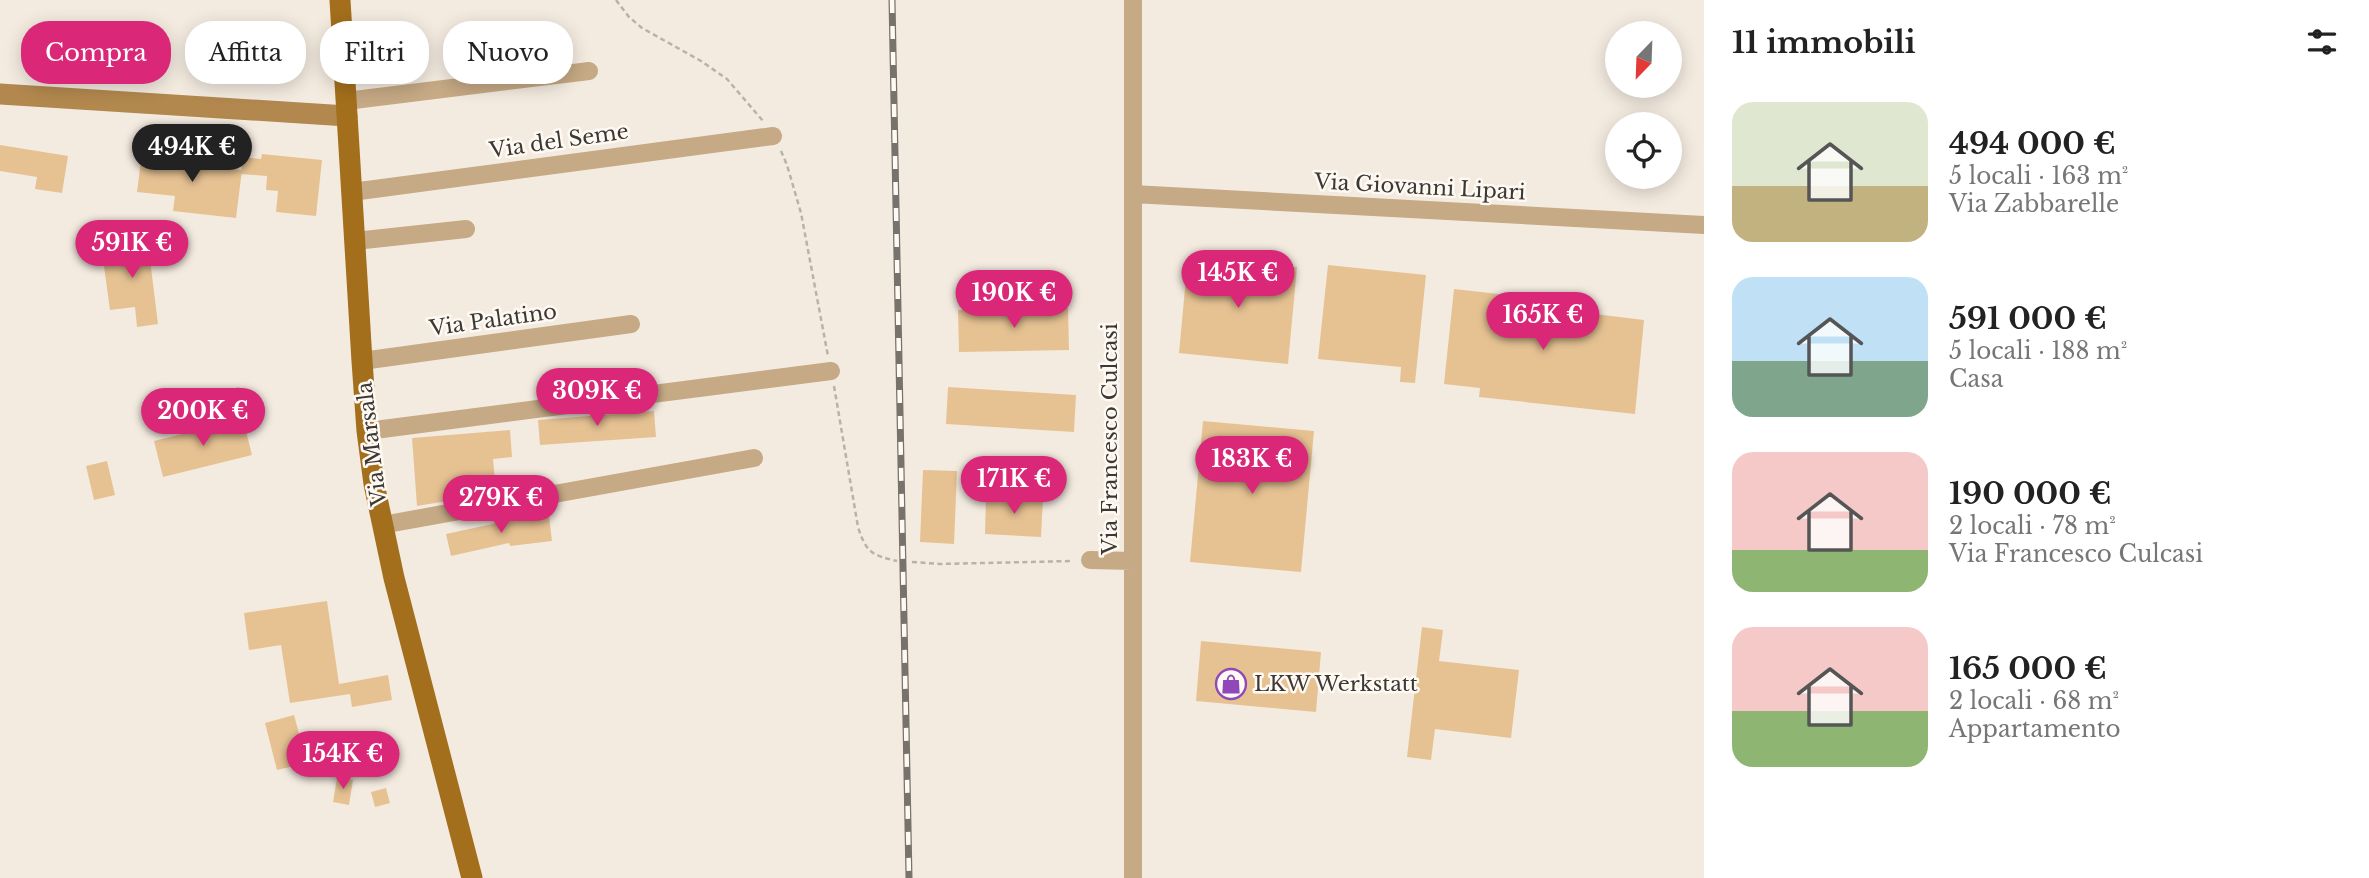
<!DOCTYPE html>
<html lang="it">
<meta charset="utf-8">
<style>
:root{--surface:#fff;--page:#f6f6f6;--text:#222;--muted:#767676;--accent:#db2777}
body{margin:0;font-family:"Libre Baskerville",serif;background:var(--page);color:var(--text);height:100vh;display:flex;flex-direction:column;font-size:26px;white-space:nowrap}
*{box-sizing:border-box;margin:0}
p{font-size:23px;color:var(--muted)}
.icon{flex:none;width:38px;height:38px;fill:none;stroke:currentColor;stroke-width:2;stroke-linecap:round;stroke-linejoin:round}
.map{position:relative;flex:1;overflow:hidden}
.panel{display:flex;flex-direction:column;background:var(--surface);width:665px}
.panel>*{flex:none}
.banner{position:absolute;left:21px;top:21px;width:665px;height:63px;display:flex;gap:14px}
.needle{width:46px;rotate:203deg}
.controls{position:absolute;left:1605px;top:21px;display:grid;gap:14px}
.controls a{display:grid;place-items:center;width:77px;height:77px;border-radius:50%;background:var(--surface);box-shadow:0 4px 18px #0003;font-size:35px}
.price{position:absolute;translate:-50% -60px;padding:0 16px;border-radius:24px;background:var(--accent);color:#fff;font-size:23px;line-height:46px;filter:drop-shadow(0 2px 4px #0008)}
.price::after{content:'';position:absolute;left:50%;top:42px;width:21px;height:16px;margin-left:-10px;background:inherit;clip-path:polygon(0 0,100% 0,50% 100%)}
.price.on{background:#222;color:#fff}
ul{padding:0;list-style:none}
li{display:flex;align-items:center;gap:21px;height:175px;padding:0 28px}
li span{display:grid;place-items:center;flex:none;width:196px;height:140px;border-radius:21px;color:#555}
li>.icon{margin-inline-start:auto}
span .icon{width:84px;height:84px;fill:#fffc;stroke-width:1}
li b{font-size:30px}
h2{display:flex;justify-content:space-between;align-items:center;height:84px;padding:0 28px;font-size:30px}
.pill{padding:0 24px;border-radius:28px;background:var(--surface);box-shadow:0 4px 18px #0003;font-size:24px;line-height:63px}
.pill.on{background:var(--accent);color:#fff}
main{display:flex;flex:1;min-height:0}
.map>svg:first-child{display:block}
</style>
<main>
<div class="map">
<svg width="1704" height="878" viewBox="0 0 1704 878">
<rect width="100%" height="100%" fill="#f4ebe0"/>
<path fill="#e6c293" d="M93 24 145 28 141 73 89 69Z
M0 145 68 156 62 193 35 189 37 177 0 171Z
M142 152 220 163 219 168 242 170 236 218 173 211 175 196 137 192Z
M262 154 322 160 316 216 276 212 278 191 266 190 267 176 241 174 243 157 261 159Z
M147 235 158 324 137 327 135 307 110 310 102 252 123 249 122 238Z
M1188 256 1297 267 1288 364 1179 353Z
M1328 265 1426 275 1415 383 1400 382 1401 367 1318 359Z
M1454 289 1571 302 1570 311 1644 320 1635 414 1479 397 1480 388 1444 384Z
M1068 308 1069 350 959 352 958 310Z
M239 387 242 400 231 403 227 390Z
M948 387 1076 395 1074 432 946 424Z
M654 411 656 437 540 445 538 420Z
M243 419 252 455 163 477 154 441Z
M1203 421 1314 431 1301 572 1190 562Z
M510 430 512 457 493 459 496 493 417 506 412 438Z
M107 461 115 495 94 500 86 466Z
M923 470 957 471 954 544 920 542Z
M986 496 1043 499 1041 537 985 534Z
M549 516 552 541 510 546 509 543 451 556 446 534 502 522Z
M327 601 339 684 388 675 392 700 352 707 350 694 290 703 281 645 249 650 244 613Z
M1422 627 1443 630 1439 661 1519 670 1511 738 1435 729 1431 760 1407 757Z
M1201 641 1321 652 1316 712 1196 701Z
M294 715 307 763 277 770 265 723Z
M337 778 353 780 349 805 333 802Z
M386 788 390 803 375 807 371 792Z"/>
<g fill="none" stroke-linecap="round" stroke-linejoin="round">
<path stroke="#b9b2a9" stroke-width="2.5" stroke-dasharray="5 3.5" stroke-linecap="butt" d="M616 0 629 17 642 28 701 61 727 79 763 121
M781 151 787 165 801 213 828 356
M834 386 858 527C866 552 871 555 897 561
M912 562 940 564 1073 561"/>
<path stroke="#c6a985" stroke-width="18" d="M346 101 589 71
M352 192 773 136
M1133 194 1704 225
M355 241 466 229
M362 361 631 324
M367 431 831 371
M382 525 754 458
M1090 560 1133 561
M1133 878V0"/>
<path stroke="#b2884e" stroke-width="21" d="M0 94 347 116"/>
<path stroke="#a36f1c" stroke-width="21" d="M340 0 362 361 367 431 374 484 394 578 472 878"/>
<g stroke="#77726b" stroke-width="7">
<path id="rail" d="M892 0 909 878"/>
</g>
<use href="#rail" stroke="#fef9f2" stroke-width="4.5" stroke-dasharray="13" stroke-linecap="butt"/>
</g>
<defs>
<g id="shop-ring" transform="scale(1.575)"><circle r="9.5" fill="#fef9f2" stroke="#9047b9" stroke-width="1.5"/><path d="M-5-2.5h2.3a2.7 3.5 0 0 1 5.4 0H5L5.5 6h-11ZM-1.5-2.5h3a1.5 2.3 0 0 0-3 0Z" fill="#9047b9"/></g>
</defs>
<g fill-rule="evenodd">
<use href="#shop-ring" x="1231" y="684"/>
</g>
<g text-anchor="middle" stroke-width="5" stroke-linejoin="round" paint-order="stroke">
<g font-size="21" fill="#3c3834" stroke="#fef9f2">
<text transform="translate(559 141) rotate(-8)" y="7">Via del Seme</text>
<text transform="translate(1420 187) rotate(3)" y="7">Via Giovanni Lipari</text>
<text transform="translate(493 320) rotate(-8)" y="7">Via Palatino</text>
<text transform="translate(1110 439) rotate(-90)" y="7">Via Francesco Culcasi</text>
<text transform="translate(372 444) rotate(-97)" y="7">Via Marsala</text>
</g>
<g font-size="21" fill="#3c3834" stroke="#fef9f2" text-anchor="start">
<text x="1254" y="691">LKW Werkstatt</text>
</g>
</g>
</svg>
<div class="controls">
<a><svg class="needle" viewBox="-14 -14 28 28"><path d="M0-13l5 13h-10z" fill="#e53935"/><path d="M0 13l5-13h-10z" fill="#767676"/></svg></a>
<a><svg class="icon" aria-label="locate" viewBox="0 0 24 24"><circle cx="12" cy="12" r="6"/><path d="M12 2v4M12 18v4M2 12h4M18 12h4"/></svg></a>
</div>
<b class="price on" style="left:192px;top:184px">494K €</b>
<b class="price" style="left:132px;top:280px">591K €</b>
<b class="price" style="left:1238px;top:310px">145K €</b>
<b class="price" style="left:1014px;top:330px">190K €</b>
<b class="price" style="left:1543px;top:352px">165K €</b>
<b class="price" style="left:597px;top:428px">309K €</b>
<b class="price" style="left:203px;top:448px">200K €</b>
<b class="price" style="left:1252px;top:496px">183K €</b>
<b class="price" style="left:1014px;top:516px">171K €</b>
<b class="price" style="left:501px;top:535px">279K €</b>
<b class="price" style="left:343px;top:791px">154K €</b>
<div class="banner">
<a class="pill on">Compra</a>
<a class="pill">Affitta</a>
<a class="pill">Filtri</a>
<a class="pill">Nuovo</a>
</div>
</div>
<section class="panel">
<h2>11 immobili<svg class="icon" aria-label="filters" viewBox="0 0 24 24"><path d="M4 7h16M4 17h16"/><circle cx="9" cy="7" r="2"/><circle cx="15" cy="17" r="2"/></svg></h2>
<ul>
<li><span style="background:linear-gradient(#dfe7d0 60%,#c2b280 0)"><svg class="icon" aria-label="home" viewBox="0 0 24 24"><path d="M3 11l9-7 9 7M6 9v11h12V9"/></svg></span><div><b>494 000 €</b><p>5 locali · 163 m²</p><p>Via Zabbarelle</p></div></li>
<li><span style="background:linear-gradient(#bfe0f5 60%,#7fa58c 0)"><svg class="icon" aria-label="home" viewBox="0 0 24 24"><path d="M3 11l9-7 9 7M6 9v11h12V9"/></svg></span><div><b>591 000 €</b><p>5 locali · 188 m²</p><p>Casa</p></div></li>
<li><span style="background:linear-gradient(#f6c9c9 70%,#8fb573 0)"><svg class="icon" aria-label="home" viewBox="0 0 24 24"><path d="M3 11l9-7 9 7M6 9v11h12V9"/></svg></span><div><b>190 000 €</b><p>2 locali · 78 m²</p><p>Via Francesco Culcasi</p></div></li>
<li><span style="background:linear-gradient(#f6c9c9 60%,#8fb573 0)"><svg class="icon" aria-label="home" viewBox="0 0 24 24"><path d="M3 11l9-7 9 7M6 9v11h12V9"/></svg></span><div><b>165 000 €</b><p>2 locali · 68 m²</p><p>Appartamento</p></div></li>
</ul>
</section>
</main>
